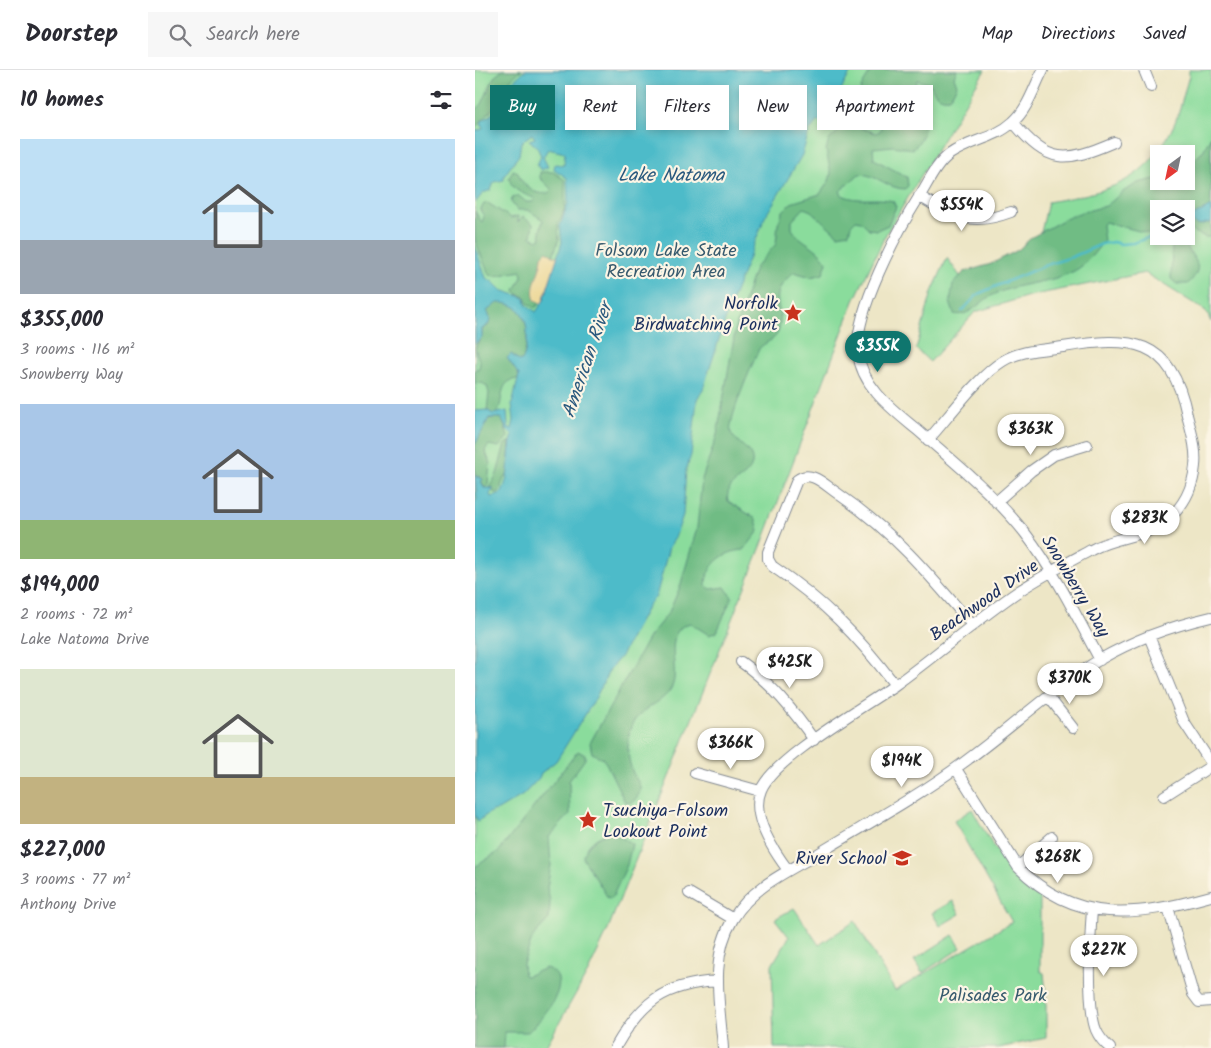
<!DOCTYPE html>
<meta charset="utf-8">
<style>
:root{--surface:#fff;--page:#f7f7f7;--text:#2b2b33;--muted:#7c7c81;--line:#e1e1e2;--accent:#0f766e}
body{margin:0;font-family:Kalam,sans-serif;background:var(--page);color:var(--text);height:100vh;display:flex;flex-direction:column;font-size:19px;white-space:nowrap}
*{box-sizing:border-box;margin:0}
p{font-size:16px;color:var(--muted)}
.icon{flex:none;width:28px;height:28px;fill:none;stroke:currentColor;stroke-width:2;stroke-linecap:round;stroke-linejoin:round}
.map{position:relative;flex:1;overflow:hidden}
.details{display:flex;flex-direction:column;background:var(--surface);width:475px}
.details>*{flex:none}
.hud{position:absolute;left:15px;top:15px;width:475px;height:45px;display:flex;gap:10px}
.needle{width:32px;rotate:213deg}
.controls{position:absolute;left:675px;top:75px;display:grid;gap:10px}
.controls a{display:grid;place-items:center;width:45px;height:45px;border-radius:0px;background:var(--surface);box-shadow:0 2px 8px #0003;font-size:25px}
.price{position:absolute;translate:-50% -42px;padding:0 11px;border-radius:18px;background:#fff;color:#222;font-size:16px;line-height:32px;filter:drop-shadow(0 1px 2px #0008)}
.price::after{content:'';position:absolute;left:50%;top:30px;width:15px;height:11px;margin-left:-8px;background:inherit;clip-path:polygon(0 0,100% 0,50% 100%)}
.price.on{background:var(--accent);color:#fff}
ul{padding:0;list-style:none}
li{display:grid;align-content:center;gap:10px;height:265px;padding:0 20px}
li span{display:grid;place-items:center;height:155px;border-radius:0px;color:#555}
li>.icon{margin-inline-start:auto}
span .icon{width:90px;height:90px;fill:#fffc;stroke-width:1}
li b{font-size:21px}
h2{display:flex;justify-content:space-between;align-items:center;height:60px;padding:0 20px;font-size:21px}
.pill{padding:0 18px;border-radius:0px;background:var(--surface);box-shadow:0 2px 8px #0003;font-size:18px;line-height:45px}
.pill.on{background:var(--accent);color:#fff}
header{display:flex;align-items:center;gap:30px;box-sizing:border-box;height:70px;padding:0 25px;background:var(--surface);border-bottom:1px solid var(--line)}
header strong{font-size:24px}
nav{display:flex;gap:28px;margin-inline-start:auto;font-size:18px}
.search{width:350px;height:45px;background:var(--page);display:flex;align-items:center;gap:12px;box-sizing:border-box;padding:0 18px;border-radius:0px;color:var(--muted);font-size:19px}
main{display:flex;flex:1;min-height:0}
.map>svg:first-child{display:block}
</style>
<header>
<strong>Doorstep</strong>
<div class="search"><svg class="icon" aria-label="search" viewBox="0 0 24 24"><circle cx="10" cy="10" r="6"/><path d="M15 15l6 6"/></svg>Search here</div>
<nav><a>Map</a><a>Directions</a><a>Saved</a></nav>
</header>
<main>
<section class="details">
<h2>10 homes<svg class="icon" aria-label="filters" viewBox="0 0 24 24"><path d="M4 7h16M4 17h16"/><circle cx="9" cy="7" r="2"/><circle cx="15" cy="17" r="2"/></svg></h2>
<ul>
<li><span style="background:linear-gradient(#bfe0f5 65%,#9aa5b1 0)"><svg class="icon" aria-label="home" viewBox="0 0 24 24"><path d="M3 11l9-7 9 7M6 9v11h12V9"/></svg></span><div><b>$355,000</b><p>3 rooms · 116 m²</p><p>Snowberry Way</p></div></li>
<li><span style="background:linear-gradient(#a9c7e8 75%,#8fb573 0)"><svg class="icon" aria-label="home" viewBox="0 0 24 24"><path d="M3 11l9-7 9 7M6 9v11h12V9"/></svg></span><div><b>$194,000</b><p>2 rooms · 72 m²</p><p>Lake Natoma Drive</p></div></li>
<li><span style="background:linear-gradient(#dfe7d0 70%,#c2b280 0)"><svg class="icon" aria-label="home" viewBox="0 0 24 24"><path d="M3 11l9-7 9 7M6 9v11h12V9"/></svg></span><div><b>$227,000</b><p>3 rooms · 77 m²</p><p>Anthony Drive</p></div></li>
</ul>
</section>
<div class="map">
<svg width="736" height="978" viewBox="0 0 736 978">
<rect width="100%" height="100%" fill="#fcf5e5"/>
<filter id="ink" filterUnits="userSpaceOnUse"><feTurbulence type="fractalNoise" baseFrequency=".02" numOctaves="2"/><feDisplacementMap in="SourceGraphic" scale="10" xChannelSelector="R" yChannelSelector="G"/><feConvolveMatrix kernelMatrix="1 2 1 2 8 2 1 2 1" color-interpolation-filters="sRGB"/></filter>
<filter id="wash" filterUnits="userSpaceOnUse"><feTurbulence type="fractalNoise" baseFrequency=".0096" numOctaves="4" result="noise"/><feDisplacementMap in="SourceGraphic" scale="20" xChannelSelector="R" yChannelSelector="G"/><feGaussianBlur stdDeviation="1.12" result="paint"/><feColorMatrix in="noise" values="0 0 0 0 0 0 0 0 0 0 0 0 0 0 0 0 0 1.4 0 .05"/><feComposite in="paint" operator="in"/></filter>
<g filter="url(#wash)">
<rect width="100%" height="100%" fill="#ede6c6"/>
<path fill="#8adc9c" stroke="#52867d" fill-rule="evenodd" d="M0 0H510L411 164 379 231 287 474 131 864 113 902 70 978H0Z
M714 0H736V252L731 241 670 203 554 226 500 242 455 292 441 279 457 222 472 188 485 206 538 189 564 171 573 132C633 121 668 115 698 57 705 42 709 22 714 6ZM684 84H711V111H684ZM684 139H711V166H684Z
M497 739C518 777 529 798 565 825V901L569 903 571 925V968L523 978H299L297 895 314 867 300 849 319 838 344 875 380 851 420 921 537 852 479 751Z
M478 831 485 844 465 856 457 843Z
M478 865 486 878 447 903 439 890Z"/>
<path fill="#6fbc84" stroke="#457671" d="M28 0H46L36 9 25 31 0 58V41L7 34 19 7Z
M396 0H482L479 7 482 15 475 28C463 30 460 23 455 14L442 10C435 26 465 53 438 79L418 76 398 78 399 89 432 107 433 116 430 119C413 119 402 104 384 104L365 121 367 125C383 133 401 126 418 131L421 137 413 155 402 160 394 159 386 151 381 150 376 155 374 163 363 165 336 141 329 138 317 151V159C325 172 343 176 352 192L348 204 336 207 319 202C287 228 314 239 302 264 299 271 289 272 284 279 278 293 252 351 256 363 261 373 280 381 277 394 273 410 249 411 253 431L281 449 284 461 269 480C248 481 231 495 231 516L236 519 250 517 257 527 242 562 234 565 215 553C187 561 204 595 198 614 191 636 157 637 154 665 152 678 153 691 158 703 160 708 166 714 165 720 165 725 160 729 157 733L150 732 131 693 127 688 117 683 115 673 174 567 194 542 205 517 222 458 227 409 242 365 261 256 280 198 301 174 303 154 308 141 316 133 345 124 354 111 356 104 351 80 354 70 369 56 383 57 401 63 405 61 406 56C398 45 382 33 386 18 388 12 394 6 396 0Z
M736 66V167H730L715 160 711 163V139H684V166H710C710 188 736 191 713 214H702L696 209 697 174 694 169 630 152 627 155 629 171C619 183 610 197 595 203 571 214 540 213 516 226 505 232 493 248 479 244L475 232 478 214 489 202 516 194 543 180 557 167 588 150 604 143 631 136 649 121 663 113 684 108V111H711V99L728 81Z
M38 100 43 102C46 115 62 128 75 122L76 119 65 108V102H78L90 110V138L83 155 84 169 78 186 74 183 67 186C67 202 57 214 60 230L65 233 60 238 52 232 51 227 42 224 40 220 47 207 46 201 21 206 14 205 0 170V141L7 153 9 146 5 140 9 134 13 133 36 148 43 146V152L48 147 58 154 56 167 63 170 66 168 65 161 68 150 53 140H42L36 132 37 128 44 126 51 132H58L60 129C51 124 37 122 34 108Z
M25 232C56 235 55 266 48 289L44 291 37 284 32 288 43 302 44 309C22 310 30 329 22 344H18L12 340 14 323 12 316 7 313 0 314V300L4 298 5 293 0 278 7 265V259L13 256 15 248 12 241 19 234Z
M23 347 28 350 33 367 24 377 14 375 10 380 15 393 13 415 9 418 5 407 0 406V371L13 349Z
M35 371 33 406 29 408 24 422 19 423 17 417 14 418 22 404 30 374Z
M103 681 110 685V689L94 711 95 744 74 767 76 795 72 818 75 831 74 849 59 865 56 872 48 894 49 905 51 906 71 898C103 909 66 950 53 962H30L29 978H0V797L24 781Z
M134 763 146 767 157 774 152 795 137 828H133L108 788C112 774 120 767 134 763Z"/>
<path fill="#eeda9e" stroke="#84847e" d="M72 181 78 186H83L67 234 60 230C54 216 67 201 67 186Z"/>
<path fill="#4ebbc9" stroke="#347594" d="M50 0H377L349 50 346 53 342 51 334 62 327 85 290 147 256 232 228 319 222 329 216 385 211 400 208 445 200 468 194 477 181 527 174 534 146 586 135 599 120 629 81 691 66 703 64 708 48 725 23 740 17 741 3 751 0 745V432L2 430 0 406 8 409 6 412 9 418H19L15 424 16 427 26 423C37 405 31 384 38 365L32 360 26 348H14L0 375V341L12 340 18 344 32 341 33 357 37 359 39 350 37 334 44 305 32 288 36 284 44 291 48 289C56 266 55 231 22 233L12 241 15 248 14 254 7 259V267L0 274V177L11 208 18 212 26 220 50 228 51 234 61 242 69 230 87 172 85 156 93 132 92 108 79 99 80 94 89 95 90 83 73 79 68 87 73 97 66 100 62 95 66 86 62 77 54 70 60 68 57 64 46 72 44 85 29 106V110L19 112 16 120 8 123 0 133V61L8 59 6 52 30 34 33 16Z
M736 136V152L723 155 718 153V146Z"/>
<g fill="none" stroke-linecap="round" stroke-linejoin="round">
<path stroke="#4ebbc9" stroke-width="2.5" d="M711 153 719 149
M487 241 503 224 571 195 597 187 627 174 638 172 646 174 658 173 684 164"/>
</g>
</g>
<g filter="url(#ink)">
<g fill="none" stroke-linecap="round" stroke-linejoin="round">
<g stroke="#848a92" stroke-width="12">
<path id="street" d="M568 0C559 17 553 39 538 52 520 69 495 70 475 84 461 94 453 113 444 127 422 162 379 242 383 283 387 317 417 339 441 359 476 389 522 427 550 463 580 502 602 547 625 590
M669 0 676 17
M538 52C574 95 590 93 639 72
M444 126C479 147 496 157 536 142
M521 432 556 401 579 385 612 375
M674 566 709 652 736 693
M266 592C296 613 318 640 339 670
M420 615C382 565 349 531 297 496L293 489V482L322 410C336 399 350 415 362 423 419 462 454 504 498 556
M573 626 598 658
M481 699 543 797C601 856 663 846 736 826
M220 703 285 721
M689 726 736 696
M543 797 577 767
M313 800C298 780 275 745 286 720 298 689 389 637 420 615 462 585 501 550 544 521 567 506 592 493 616 480 640 466 670 468 692 450 709 436 718 417 720 396 722 379 716 361 712 345 696 267 656 266 588 277 568 280 545 280 528 291 502 307 474 347 453 370
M214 823 258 849
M693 837 718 924 724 932 736 931
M617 840C615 865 612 938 621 960 624 967 629 973 635 978
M140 978C166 932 189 914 243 911
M248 978C245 935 234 888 258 849 276 818 311 802 341 785 390 755 442 727 488 693 534 660 575 620 624 590 658 570 697 556 736 547"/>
</g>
<use href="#street" stroke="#fff" stroke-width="10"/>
</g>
</g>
<defs>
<g id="sight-bare" transform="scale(1.5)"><path d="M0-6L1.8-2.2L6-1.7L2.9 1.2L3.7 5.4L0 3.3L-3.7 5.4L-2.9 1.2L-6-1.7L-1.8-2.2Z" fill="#c8321e" stroke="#fcf5e5" stroke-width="2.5" paint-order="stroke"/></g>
<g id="school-bare" transform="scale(1.5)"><path d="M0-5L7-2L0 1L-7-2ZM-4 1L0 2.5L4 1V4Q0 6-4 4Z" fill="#c8321e" stroke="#fcf5e5" stroke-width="2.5" paint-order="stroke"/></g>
</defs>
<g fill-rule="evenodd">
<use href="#sight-bare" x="318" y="243"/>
<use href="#sight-bare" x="113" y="750"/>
<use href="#school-bare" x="427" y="788"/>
</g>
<g text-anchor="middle" stroke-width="4.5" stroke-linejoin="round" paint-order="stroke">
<g font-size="18" fill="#375a6e" stroke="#fcf5e5">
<text x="191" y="186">Folsom Lake State<tspan x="191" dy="21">Recreation Area</tspan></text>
<text x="518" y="931">Palisades Park</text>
</g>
<g font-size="18" fill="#1b2f5e" stroke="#fcf5e5" text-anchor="end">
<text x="303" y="239">Norfolk<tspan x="303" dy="21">Birdwatching Point</tspan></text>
<text x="128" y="746" text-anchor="start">Tsuchiya-Folsom<tspan x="128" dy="21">Lookout Point</tspan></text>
<text x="412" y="794">River School</text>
</g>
<g font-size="18" fill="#1b2f5e" stroke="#fcf5e5">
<text transform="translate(601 516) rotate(59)" y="6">Snowberry Way</text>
<text transform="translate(509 530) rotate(-35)" y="6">Beachwood Drive</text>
</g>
<g font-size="19" font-style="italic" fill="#2a597e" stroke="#fcf5e5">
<text x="196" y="111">Lake Natoma</text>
<text transform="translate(111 290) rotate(-71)" y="7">American River</text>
</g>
</g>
</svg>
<div class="controls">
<a><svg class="needle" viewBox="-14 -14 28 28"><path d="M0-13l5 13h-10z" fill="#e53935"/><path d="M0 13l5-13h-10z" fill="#7c7c81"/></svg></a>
<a><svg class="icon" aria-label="layers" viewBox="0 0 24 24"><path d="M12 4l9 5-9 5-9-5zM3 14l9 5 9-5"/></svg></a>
</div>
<b class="price" style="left:487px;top:162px">$554K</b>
<b class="price on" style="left:403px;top:303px">$355K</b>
<b class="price" style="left:556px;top:386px">$363K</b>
<b class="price" style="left:670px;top:475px">$283K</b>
<b class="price" style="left:315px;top:619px">$425K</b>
<b class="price" style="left:595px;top:635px">$370K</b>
<b class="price" style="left:256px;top:700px">$366K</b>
<b class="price" style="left:427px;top:718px">$194K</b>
<b class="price" style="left:583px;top:814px">$268K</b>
<b class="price" style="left:629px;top:907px">$227K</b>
<div class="hud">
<a class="pill on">Buy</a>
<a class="pill">Rent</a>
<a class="pill">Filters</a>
<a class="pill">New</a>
<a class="pill">Apartment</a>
</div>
</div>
</main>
